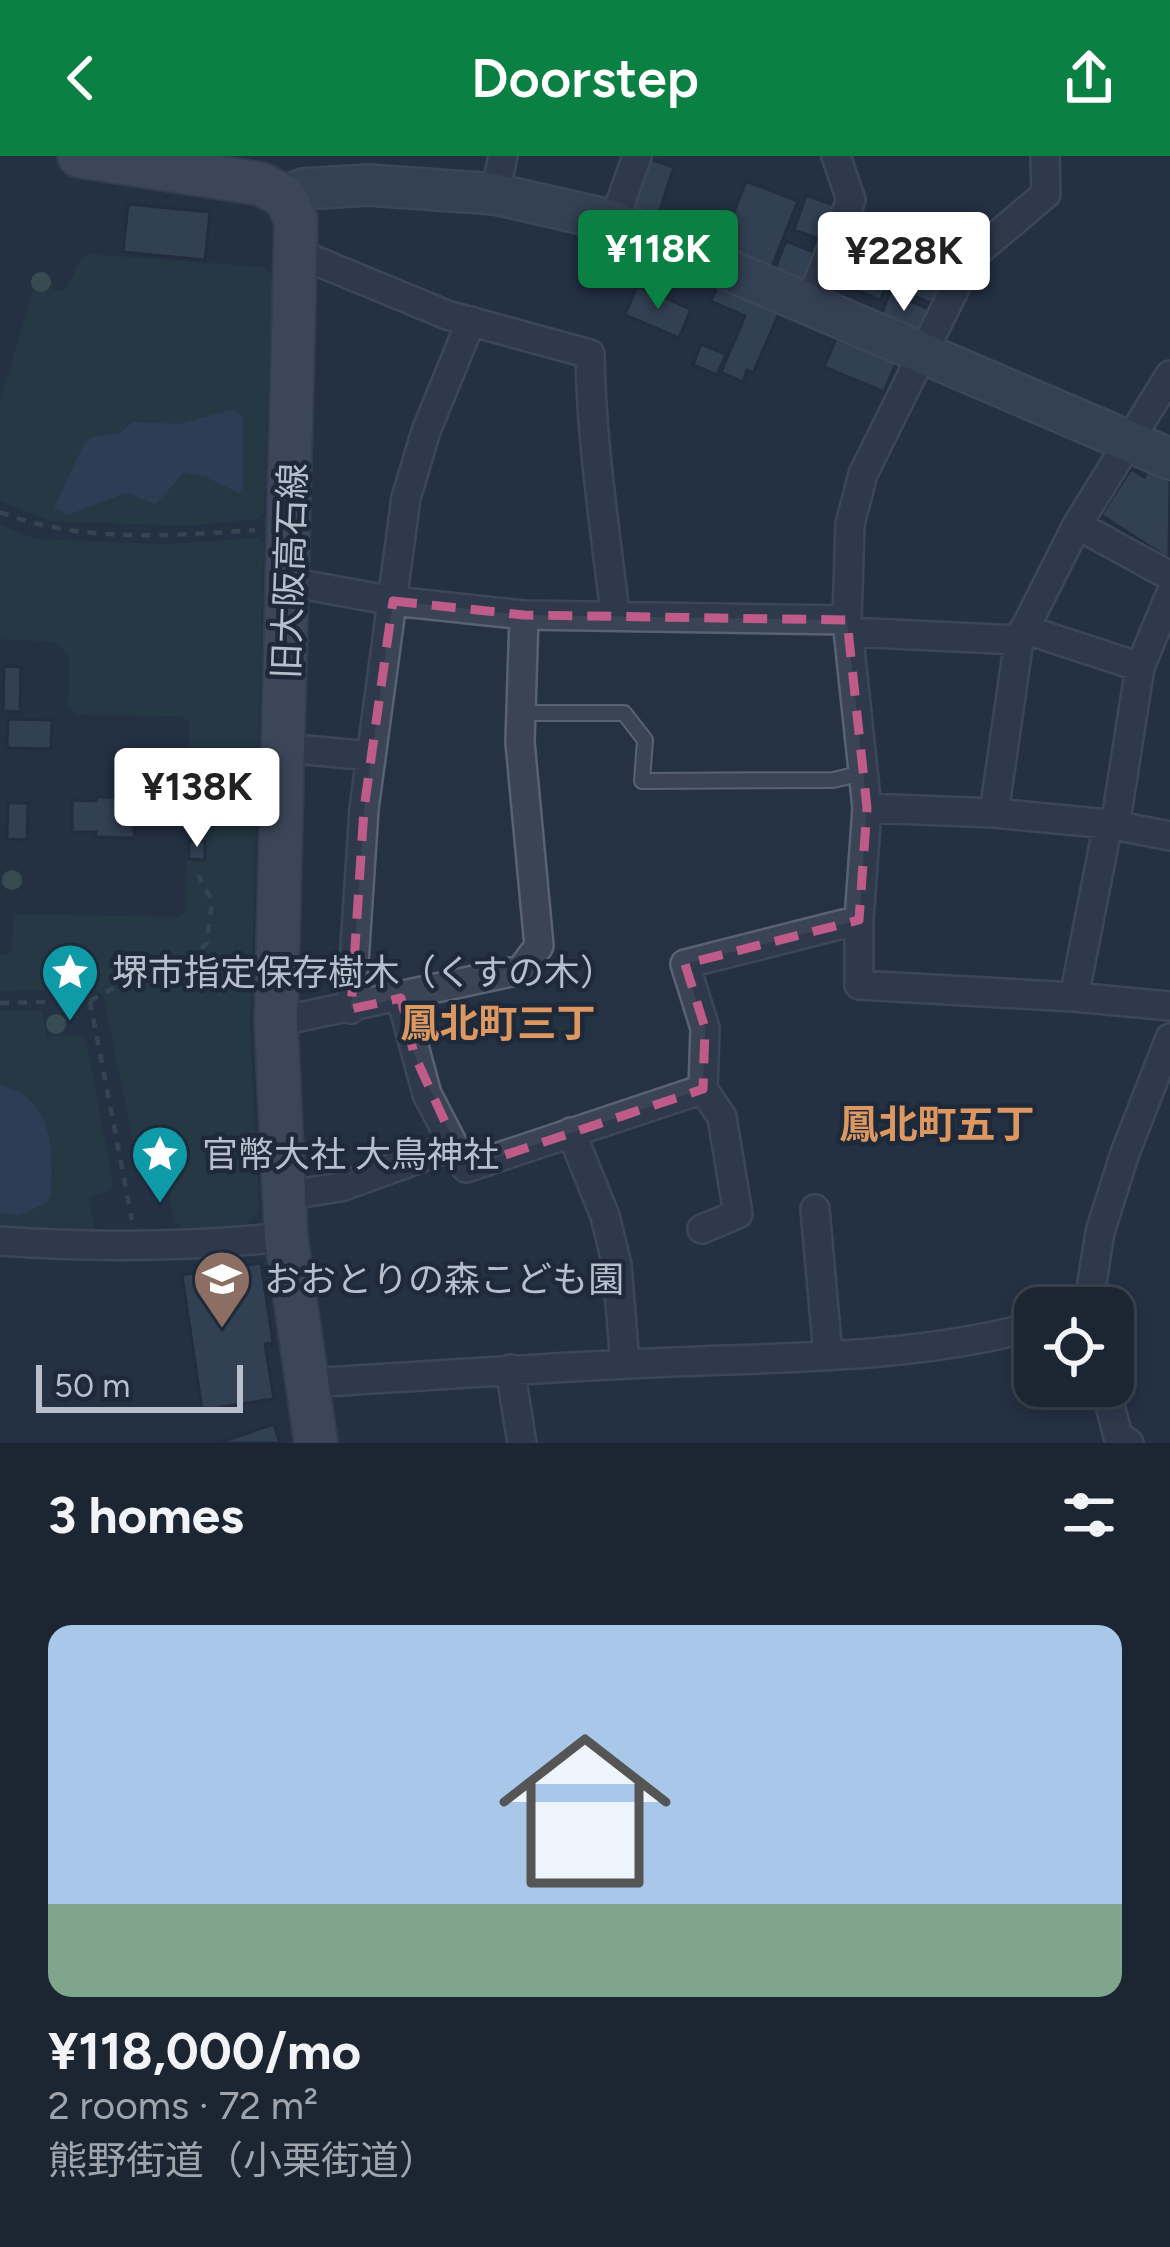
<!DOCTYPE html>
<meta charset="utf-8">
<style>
:root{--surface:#1c2633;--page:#29323f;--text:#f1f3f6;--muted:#a0a5ac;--line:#3a434e;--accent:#0b8043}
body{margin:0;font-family:Figtree,"Noto Sans JP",sans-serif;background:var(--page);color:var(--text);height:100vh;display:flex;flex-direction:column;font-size:45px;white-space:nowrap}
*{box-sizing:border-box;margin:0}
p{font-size:39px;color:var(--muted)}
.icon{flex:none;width:66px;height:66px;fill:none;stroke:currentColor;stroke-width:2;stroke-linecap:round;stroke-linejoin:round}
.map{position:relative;height:1287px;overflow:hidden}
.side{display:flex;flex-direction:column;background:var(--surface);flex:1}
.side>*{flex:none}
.buttons{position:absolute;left:1014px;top:1131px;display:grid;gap:24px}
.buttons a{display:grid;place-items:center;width:120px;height:120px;border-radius:24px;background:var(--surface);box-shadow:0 6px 18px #0003,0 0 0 3px var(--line);font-size:60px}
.scale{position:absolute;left:36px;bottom:30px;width:207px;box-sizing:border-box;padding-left:12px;border:6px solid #b7bfcd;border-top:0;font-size:33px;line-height:42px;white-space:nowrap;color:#b7bfcd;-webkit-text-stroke:9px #1e2939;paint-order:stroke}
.price{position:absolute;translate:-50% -102px;padding:0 27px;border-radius:12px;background:#fff;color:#222;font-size:39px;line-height:78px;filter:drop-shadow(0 3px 6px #0008)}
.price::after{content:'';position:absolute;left:50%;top:72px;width:36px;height:27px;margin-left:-18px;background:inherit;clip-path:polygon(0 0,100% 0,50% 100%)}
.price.current{background:var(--accent);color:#fff}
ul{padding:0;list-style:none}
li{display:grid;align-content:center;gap:24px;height:636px;padding:0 48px}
li span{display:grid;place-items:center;height:372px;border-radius:24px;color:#555}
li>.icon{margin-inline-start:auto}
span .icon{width:216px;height:216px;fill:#fffc;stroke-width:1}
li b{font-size:51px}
h2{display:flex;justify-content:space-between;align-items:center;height:144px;padding:0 48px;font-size:51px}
header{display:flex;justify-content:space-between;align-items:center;height:156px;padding:0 48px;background:var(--accent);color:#fff;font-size:54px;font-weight:600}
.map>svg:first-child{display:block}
</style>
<header><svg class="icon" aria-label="back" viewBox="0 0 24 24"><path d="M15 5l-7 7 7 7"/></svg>Doorstep<svg class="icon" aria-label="share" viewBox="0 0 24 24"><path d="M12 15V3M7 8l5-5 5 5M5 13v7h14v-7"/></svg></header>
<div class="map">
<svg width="1170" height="1287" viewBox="0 0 1170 1287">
<rect width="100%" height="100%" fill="#253244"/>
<path fill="#274145" d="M87 98 263 111 272 118 264 358 258 363 185 370 50 365 0 345V247L33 133 38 130 63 135C76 124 73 108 87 98Z
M0 369 35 383 169 388 259 382 264 389 250 873 259 1055 245 1069 182 1072 174 1066 168 1027 141 1023 103 839 96 834 0 835V800L11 797 14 758 180 761 185 755 190 567 180 560 76 559 68 549 70 502 56 486 0 483Z
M0 855H42L47 881 82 880 86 884 113 1028 110 1034 88 1042 96 1076 0 1074Z"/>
<path fill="#384d6c" d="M234 253 243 261V331L239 337 206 321 184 316 156 348 126 337 67 359 54 352 82 292 90 282 120 277 133 266 180 268Z
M0 929C53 942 53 991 51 1037L47 1046 19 1060 0 1056Z"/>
<path fill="#445266" stroke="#202b3b" stroke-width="3" d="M647 2 674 11 655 69 628 59Z
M746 25 798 45 771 113 725 95 728 87 714 82 723 58 732 61Z
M806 39 842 52 830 87 794 74Z
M128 48 210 56 205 104 123 96Z
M666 55 714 72 707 92 658 74Z
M889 59 917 71 880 144 840 127 852 98 861 102 876 67 884 71Z
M786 85 822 99 808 132 773 118Z
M652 98 681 111 671 135 642 122Z
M907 104 945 121 933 148 895 132Z
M719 127 781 153 753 217 747 214 743 226 721 216 745 160 711 145Z
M637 130 691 153 679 182 625 159Z
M890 136 929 153 917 180 879 164Z
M838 178 898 202 884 236 824 211Z
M701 188 726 198 717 219 693 209Z
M1150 310 1170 323 1169 403 1101 359 1131 313 1144 321Z
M4 510 21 511 20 556 3 555Z
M8 563 52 564 51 593 7 592Z
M97 641H136L134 682 95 681 96 676H72V644L96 645Z
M8 647H28L27 684 7 683Z
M189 685H205V704L189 703Z
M261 1107 273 1187 265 1188 274 1243 202 1254 182 1119Z
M274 1268 280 1287H218Z"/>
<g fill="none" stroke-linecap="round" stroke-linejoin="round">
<g stroke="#586271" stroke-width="18">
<path id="lane" d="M521 557H624L645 584 642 625 833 624 863 617"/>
</g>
<g stroke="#586271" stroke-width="32">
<path id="street" d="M495 38 503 0
M614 65 637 0
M297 97 447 159 590 198C591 285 605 371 615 458
M808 151 851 44 836 0
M1077 369 1170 420
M289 426 393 445 524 459 847 464
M1024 473 1140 511
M849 476 1019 484
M284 592 371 600
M867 652 994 657 1019 484 1077 369 1170 219
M994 657 1108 668 1170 680
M1115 670 1140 511 1170 439
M859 764V829L1074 841 1170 850
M1074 841 1108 668
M401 842 427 938 454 990
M351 853 364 653 406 342 426 275 471 165
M276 866 521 814 539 790 520 586 524 459
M571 976 605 1060 617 1109 625 1208
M282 1040 341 1031 454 990 466 1012 703 933 705 872 685 808 859 764 867 652 847 464 850 368 863 318 970 102 1046 38 1045 0
M815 1053 828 1199
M702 1073 738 1058 722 961 703 933
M0 1085C96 1092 189 1091 286 1081
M1088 1152 1100 1076 1125 997 1170 882
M510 1213 522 1287
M307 1227C428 1220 550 1211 672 1206 793 1201 917 1202 1035 1170
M1105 1230 1118 1280 1129 1287"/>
</g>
<g stroke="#586271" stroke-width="44">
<path id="secondary" d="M285 41 303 33 368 29 495 38 614 65 1170 303"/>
</g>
<g stroke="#434d5d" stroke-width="46">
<path id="primary" d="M79 0 261 28 285 41 296 64 276 866 286 1081 316 1287"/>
</g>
<path stroke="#455e61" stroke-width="4.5" stroke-dasharray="9 9" stroke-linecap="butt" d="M0 356C78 387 172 380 255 374
M90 845 155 809 185 807 207 787 212 745 198 719
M0 847 90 845 132 1064"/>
<use href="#lane" stroke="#3a4454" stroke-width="14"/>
<use href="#street" stroke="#3a4454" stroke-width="27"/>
<use href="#secondary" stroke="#475367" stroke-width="39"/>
<use href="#primary" stroke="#586373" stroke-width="42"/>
</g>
<g fill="#4c6e61">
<circle cx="41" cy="126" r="10"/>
<circle cx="12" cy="724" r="10"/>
<circle cx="56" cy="868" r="10"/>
</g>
<path d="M0 0H1170V1287H0ZM393 445 524 459 847 464 867 652 859 764 685 808 705 872 703 933 466 1012 414 898 401 842 351 853 364 653Z" fill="#253244" fill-opacity=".55" fill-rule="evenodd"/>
<path fill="none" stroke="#be5b89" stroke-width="9" stroke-dasharray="24 15" stroke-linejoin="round" d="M393 445 524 459 847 464 867 652 859 764 685 808 705 872 703 933 466 1012 414 898 401 842 351 853 364 653Z"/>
<defs>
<g id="sight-pin" transform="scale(3)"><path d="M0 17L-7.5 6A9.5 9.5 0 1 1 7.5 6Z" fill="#0f9aa8" stroke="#1e2939"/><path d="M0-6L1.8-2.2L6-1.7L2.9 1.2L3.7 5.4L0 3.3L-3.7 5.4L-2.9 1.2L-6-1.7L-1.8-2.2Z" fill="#fff"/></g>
<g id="school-pin" transform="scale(3)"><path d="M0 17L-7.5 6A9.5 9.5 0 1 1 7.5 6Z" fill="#8d6e63" stroke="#1e2939"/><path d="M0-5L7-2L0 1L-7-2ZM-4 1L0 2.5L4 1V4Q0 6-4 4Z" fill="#fff"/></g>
</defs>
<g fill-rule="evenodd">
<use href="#sight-pin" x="70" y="816"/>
<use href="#sight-pin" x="160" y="998"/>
<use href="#school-pin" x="222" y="1123"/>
</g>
<g text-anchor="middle" stroke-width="9" stroke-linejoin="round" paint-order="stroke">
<g font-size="36" fill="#b7bfcd" stroke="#1e2939">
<text transform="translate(289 415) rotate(-88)" y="13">旧大阪高石線</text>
</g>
<g font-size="36" fill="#b7bfcd" stroke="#1e2939" text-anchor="start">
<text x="112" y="829">堺市指定保存樹木（くすの木）</text>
<text x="202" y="1011">官幣大社 大鳥神社</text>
<text x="264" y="1136">おおとりの森こども園</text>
</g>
<g font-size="39" font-weight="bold" fill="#dd9862" stroke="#1e2939">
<text x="498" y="881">鳳北町三丁</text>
<text x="937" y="982">鳳北町五丁</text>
</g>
</g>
</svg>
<div class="buttons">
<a><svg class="icon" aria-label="locate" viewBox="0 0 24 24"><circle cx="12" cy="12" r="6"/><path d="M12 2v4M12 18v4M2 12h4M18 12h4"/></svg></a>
</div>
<div class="scale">50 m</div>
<b class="price current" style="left:658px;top:156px">¥118K</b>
<b class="price" style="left:904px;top:158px">¥228K</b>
<b class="price" style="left:197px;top:694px">¥138K</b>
</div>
<section class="side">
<h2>3 homes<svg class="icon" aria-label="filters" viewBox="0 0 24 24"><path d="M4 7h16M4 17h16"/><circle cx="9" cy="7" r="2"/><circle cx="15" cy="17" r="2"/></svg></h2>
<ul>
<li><span style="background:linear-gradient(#a9c7e8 75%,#7fa58c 0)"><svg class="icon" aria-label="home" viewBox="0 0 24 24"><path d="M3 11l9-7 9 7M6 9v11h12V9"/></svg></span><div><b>¥118,000/mo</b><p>2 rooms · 72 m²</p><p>熊野街道（小栗街道）</p></div></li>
</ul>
</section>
